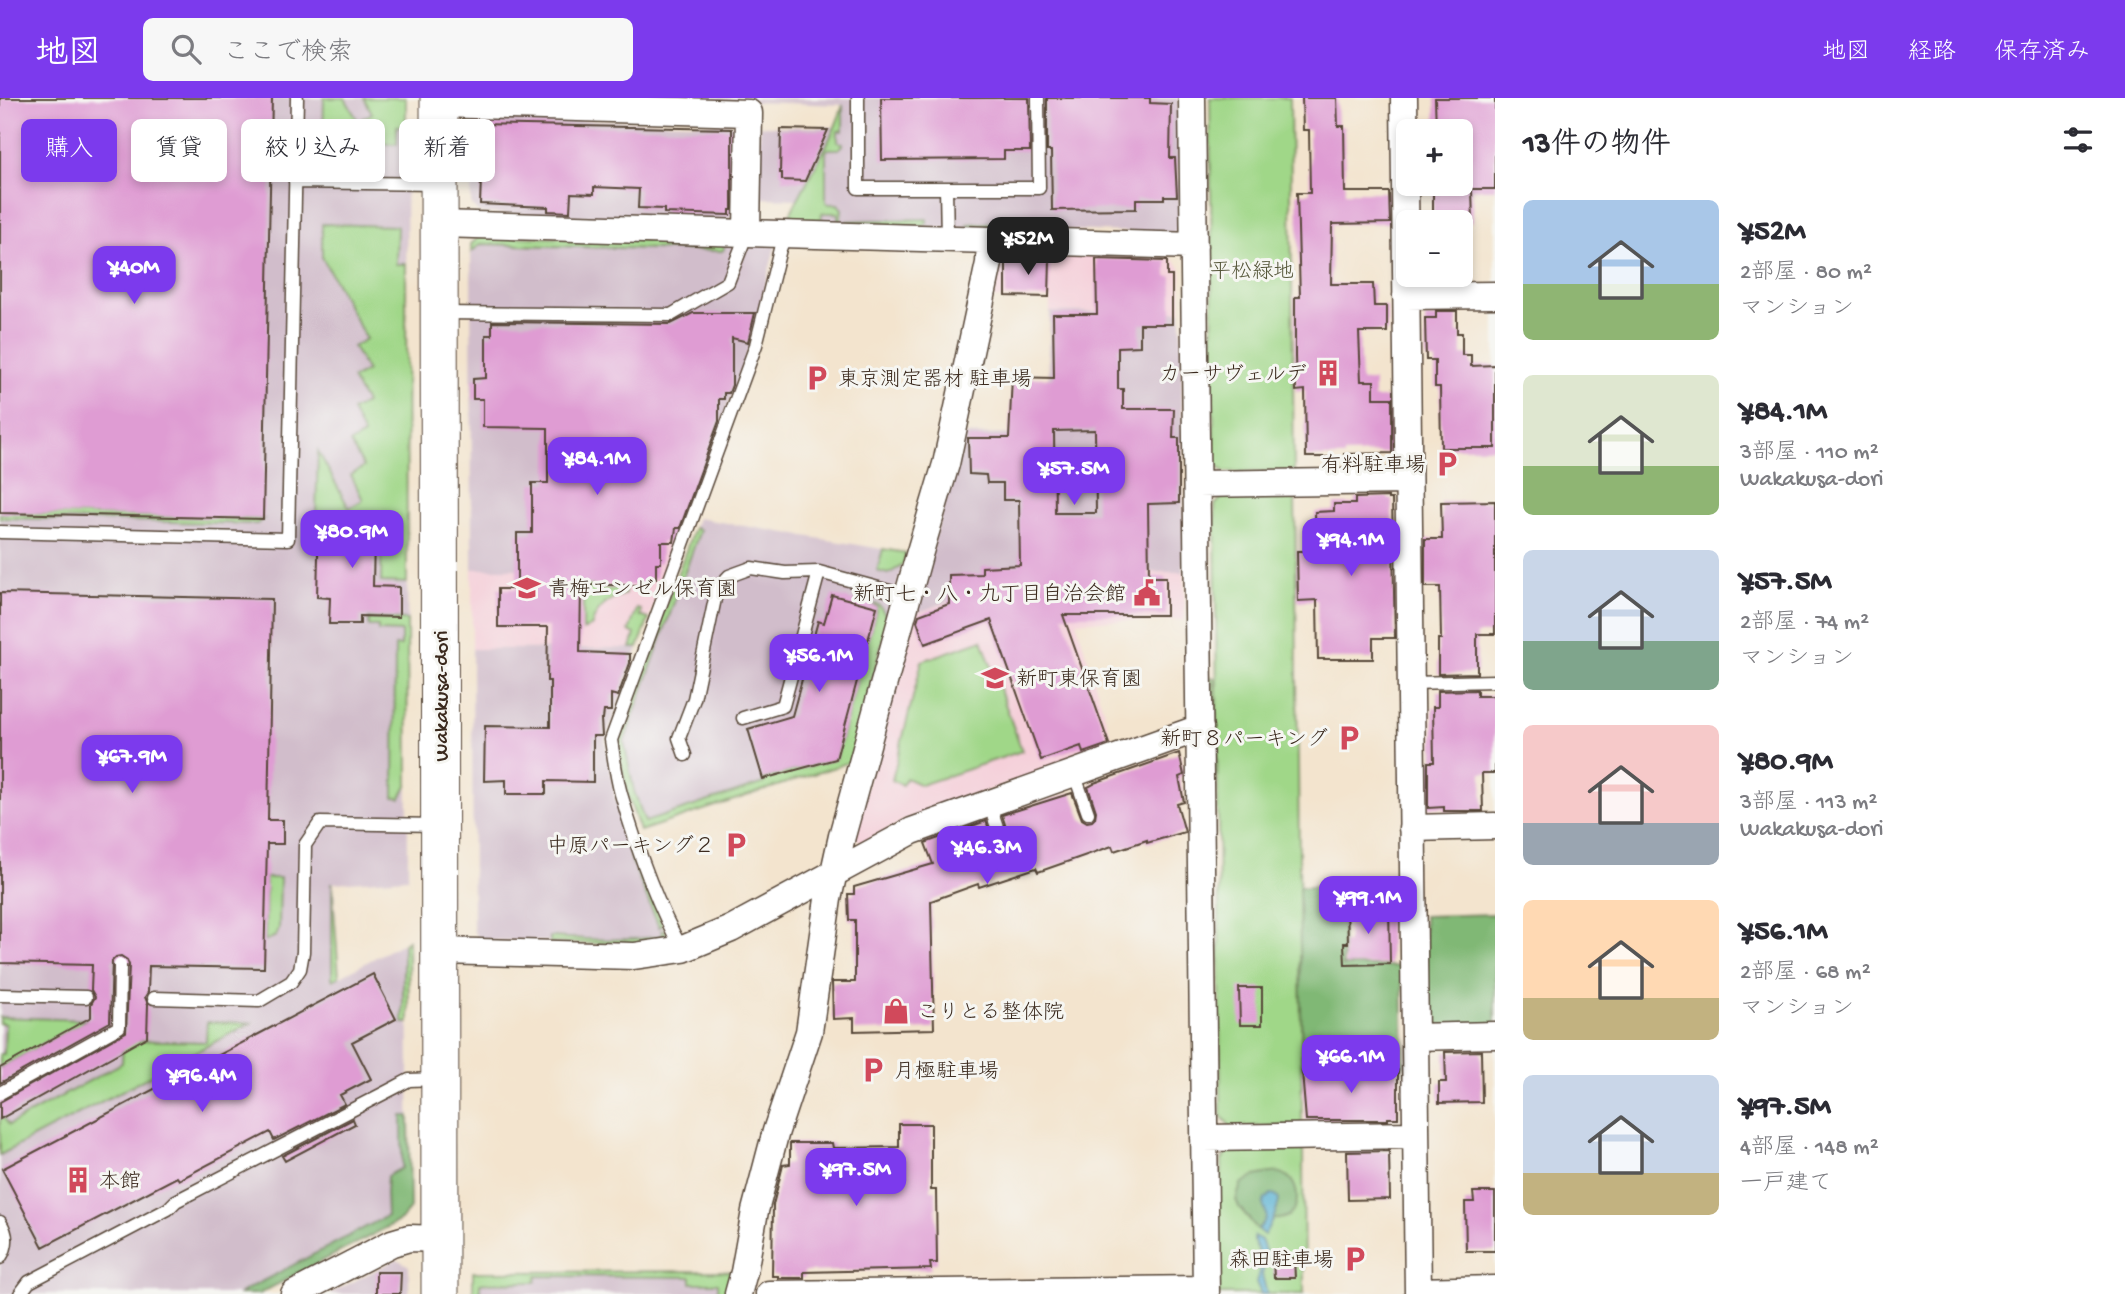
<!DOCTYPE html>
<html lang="ja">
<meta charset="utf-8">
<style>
:root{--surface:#fff;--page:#f7f7f7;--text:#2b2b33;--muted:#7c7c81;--accent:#7c3aed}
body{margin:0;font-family:"Gochi Hand","Klee One",sans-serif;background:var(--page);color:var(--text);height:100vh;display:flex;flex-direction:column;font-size:26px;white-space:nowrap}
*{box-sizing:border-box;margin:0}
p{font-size:23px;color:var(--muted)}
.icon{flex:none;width:38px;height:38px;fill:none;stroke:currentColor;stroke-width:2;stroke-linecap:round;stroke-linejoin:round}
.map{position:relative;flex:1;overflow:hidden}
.panel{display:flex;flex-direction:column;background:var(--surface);width:630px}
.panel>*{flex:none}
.banner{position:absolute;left:21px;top:21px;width:665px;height:63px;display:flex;gap:14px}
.controls{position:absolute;left:1396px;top:21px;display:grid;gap:14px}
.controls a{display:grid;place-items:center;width:77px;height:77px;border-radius:10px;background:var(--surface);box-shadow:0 4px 10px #0003;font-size:35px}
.price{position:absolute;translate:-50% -60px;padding:0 16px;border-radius:14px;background:var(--accent);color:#fff;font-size:23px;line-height:46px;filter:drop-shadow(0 2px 4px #0008)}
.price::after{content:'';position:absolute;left:50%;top:42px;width:21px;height:16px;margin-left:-10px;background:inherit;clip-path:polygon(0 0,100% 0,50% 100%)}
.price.on{background:#222;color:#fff}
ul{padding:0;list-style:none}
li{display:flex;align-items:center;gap:21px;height:175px;padding:0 28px}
li span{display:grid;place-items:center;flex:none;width:196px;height:140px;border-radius:10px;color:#555}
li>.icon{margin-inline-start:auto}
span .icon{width:84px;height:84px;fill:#fffc;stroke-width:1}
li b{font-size:30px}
h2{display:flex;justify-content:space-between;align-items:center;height:84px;padding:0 28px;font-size:30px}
.chip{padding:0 24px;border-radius:10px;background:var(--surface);box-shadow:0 4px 10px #0003;font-size:24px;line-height:63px}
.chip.on{background:var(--accent);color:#fff}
header{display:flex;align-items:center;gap:42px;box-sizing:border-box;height:98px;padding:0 35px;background:var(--accent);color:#fff}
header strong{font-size:33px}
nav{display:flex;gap:38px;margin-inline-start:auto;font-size:24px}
.search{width:490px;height:63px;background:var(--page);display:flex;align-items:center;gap:18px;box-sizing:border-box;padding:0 24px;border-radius:10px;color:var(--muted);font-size:26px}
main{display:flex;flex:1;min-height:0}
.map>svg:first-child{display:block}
</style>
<header>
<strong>地図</strong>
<div class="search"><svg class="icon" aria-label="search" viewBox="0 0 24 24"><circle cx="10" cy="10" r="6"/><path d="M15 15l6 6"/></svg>ここで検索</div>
<nav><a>地図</a><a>経路</a><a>保存済み</a></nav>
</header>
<main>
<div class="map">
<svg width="1495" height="1196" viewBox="0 0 1495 1196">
<rect width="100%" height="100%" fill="#f6f6f2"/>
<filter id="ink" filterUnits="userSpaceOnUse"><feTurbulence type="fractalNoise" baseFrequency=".0143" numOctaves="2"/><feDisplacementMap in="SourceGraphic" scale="14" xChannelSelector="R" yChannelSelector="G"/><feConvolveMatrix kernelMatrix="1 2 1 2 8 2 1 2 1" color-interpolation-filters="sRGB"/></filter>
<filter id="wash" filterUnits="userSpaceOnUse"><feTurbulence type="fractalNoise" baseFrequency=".00686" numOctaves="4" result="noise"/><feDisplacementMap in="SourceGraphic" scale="28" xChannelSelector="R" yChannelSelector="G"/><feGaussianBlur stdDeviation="1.57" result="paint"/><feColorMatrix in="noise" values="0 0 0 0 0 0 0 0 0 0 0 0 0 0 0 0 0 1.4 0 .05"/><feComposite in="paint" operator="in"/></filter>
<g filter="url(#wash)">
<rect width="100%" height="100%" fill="#f3e4ce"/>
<path fill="#f5cfd9" d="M1010 156 1171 160 1181 169V213L1050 214V201L994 200 1001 162Z
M682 432 638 550 472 551V471H582V433Z
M1059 466 1062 475 1184 474 1185 522 1076 523 1114 648 907 721 862 745 853 738 913 516Z"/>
<path fill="#d1bdcb" d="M0 0H406L408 780 334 785 339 879 408 842 410 1110 401 1122 259 1196H0Z
M631 0H1178L1180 128 1173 135 786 125 797 101 758 100 760 28 834 29 843 7Z
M480 19 730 26 738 33 735 114 726 123 479 115 471 107V28Z
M480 138 776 145 751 244 682 432 583 433V471H472L471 146Z
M1181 213 1184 474 1062 475 1058 466 913 516 964 337 1047 336 1050 214Z
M697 420 906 455 850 664 640 733 627 695 617 643Z
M638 550 605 642 615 699 668 843 654 846 480 842 473 832 472 551Z
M397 1161 409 1168V1196H329Z
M733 1173 726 1196H473V1174Z"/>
<path fill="#a0d788" stroke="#6e8053" stroke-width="2" d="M324 0H345L358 23 372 15 364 0H406V28H397V46L323 45Z
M1210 0H1290L1294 373 1224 374 1214 364Z
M843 7V33H838V44L843 45V47L839 51H828L826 54V104L829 106H838L842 111 840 126H838V115H822L821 125H786C804 85 830 49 843 7Z
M927 121V125L923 128 847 126V123Z
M1049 123V132L970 130 968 126Z
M322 126 397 128 396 166H406L407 485 381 484 382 417 316 415 318 353 349 410 363 402 351 377 364 369 350 345 364 337 352 313 366 305 352 281 367 273 353 249 366 241 322 159Z
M480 138 724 144V151L722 153 481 146 471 154V146Z
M1295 396 1302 1027 1231 1029 1221 1018 1215 407 1224 397Z
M0 415 263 421 257 426 0 420Z
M694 430 700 432 624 644 634 693 645 724 764 685 763 681 836 661 877 509 874 508 875 506 879 507 888 521 850 664 640 733 627 695 617 643Z
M593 433V491H625V496C609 501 596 510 592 527L583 532V471Z
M883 451 906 455 903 467 888 476 877 473Z
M637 511 641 512 640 518 649 521 638 550H631L635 536 629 533Z
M369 521 407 522 408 685 401 700 394 699 395 548H401V534L378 533V528H369Z
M982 542 1022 653 921 687 906 680 902 687 892 682 922 563Z
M1211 579 1215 580 1216 678H1212Z
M619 724H624L663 827 659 829 633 766Z
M266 780H280L279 831 276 838 265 843Z
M332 784 339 879 333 882 332 880Z
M665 831 668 843 654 846 550 845V839C588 841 625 844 663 838L661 833Z
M408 842 409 925H403V846Z
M0 919 87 922 0 970V956H4L5 926 0 925Z
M207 924 251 925 0 1057V1021L3 1019 9 1027 122 965 123 942 206 944Z
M1231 1051H1303L1304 1196H1218L1217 1076 1222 1075V1061Z
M733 1173 726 1196H718V1185H691V1179L537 1178 536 1184 480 1185V1196H473V1174Z"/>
<path fill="#80b874" stroke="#5e7149" stroke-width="2" d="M1299 789H1342L1343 868H1402L1404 968 1302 969Z
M1495 816V926L1434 927 1426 919 1424 818Z
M402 1018H409L410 1110 401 1122 259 1196H238L387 1118 386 1095 387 1078 402 1070Z
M1270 1075C1274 1075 1278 1074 1281 1075 1303 1082 1304 1124 1273 1121L1274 1114 1267 1115V1120L1258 1132 1239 1109 1236 1102 1241 1086 1255 1078Z"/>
<path fill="#56b1d3" stroke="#486e78" stroke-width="2" d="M1271 1096 1276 1097 1279 1102C1278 1113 1270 1127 1264 1137L1258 1132C1266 1123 1269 1118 1263 1107L1265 1101Z
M1254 1138 1261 1142 1267 1158 1262 1177 1267 1196H1261L1256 1184 1262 1164 1254 1143Z"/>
<g id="blocks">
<path fill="#df9cd3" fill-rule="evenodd" d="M0 0H272L263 421 0 415Z
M881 0H1029L1030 53H1004V61L882 62Z
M1047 0H1150V5L1171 6 1170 60H1175L1177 98H1164V101H1136V111L1052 112 1051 53H1047Z
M1302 0H1337L1338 28H1344L1345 94H1389L1390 125 1332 126 1331 186H1373L1374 208H1387V234H1359L1361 283H1374V300H1392V355L1344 356V359H1306L1305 292 1296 293 1295 258V199H1300L1297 95H1310L1309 32H1303Z
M1435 0H1495V91H1472L1473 124H1433V86H1461V33H1436Z
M474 26 732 31V112H730V117L664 115V111L638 110 639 91 594 89V96L571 95 570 114 548 113V109L480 106 481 81H476L477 58H473Z
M781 31 828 32 805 83 782 82V75H780Z
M1006 160 1050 161 1049 199 1006 198Z
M1096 161 1167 163V178H1172V226H1140V248L1118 249V291H1123V311H1174L1173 340H1179V405L1148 406 1149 479H1166V517H1063L1109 646 1083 655 1081 648 1041 662 991 522 925 546 917 523 919 517 949 506V477L982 476V469L1020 467 1019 402H1003V385H987L986 377 969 376 968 340H1009L1012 279 1054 280 1053 216H1097ZM1095 332 1096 415H1055L1054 333Z
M1436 213H1457V235H1462V257H1471V268L1495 267V350H1441L1440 289H1435V262H1426L1425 220H1436Z
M693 215H755L748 244 732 240V287L729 295H724V301H719V323L680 430H676L674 444H661V465H656V480H648V487H581L580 554 630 556V565L618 598 611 596V613H604L603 621H601L602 638H593V684L546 683V696H506V682L484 683 485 628 550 629V583H547L548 529H498V491H517V435H532V385H548V330L483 329V301H473V281L486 280V237H492V224L671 226Z
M1388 399V401H1392L1395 540H1373V561H1318L1317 502 1298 503 1297 453H1313V448H1316L1315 414 1334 413V406H1355V400Z
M1495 403V536H1477V575L1438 576V541H1441L1440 489H1425V441H1442L1441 404Z
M319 417 380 418 379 440H374L373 488 399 489V519L360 518V526H329L330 500 317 499Z
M0 495 272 501 268 722H283V746H267L264 870 149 868 148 894 145 899 148 906 147 939 0 1021V1004L126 934 129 867 127 862 121 858 116 859 112 863 110 924 0 985V970L91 919V906L95 899 91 892 92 867 0 865Z
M832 497 877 509 836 661 763 681 748 631 792 618 818 523 824 525Z
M1477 592V598H1494L1495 603V675H1482L1483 713H1444V709L1428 710V664H1434L1433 609H1438V593Z
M1179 655 1184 677 1179 679 1184 704 1177 706 1185 734 1147 745V742L1114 753 1112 748 1038 774 1036 770 979 789 978 786 931 803 934 931 854 933V920L833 921 832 884H855V822H849L848 796H854V789L933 766 925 745 986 723 996 750 1001 753 1005 752 1009 749 1010 742 1002 717 1072 695 1082 721 1087 724 1092 723 1095 720 1096 713 1088 689 1094 686V685Z
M1389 807 1390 866 1345 867 1344 845H1348L1347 808Z
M373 876 396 921 352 944 371 981 340 997 345 1006 274 1042 270 1034 179 1082 177 1079 43 1149 2 1071Z
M1239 890H1262V927H1240Z
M1481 953 1482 1004 1439 1005V984H1446L1445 954Z
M1398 972V1020H1388V1022H1306L1302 974Z
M353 1021 355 1026 285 1063 282 1058Z
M899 1026H931V1092H936L937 1165H930L931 1171 804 1174V1180H778V1178H772L773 1107 783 1067 790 1066V1045H832L833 1050 899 1049Z
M1389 1053 1390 1101 1348 1102 1347 1054Z
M1473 1094H1495V1153H1466L1465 1104H1474Z
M1273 1160H1294L1295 1180H1274Z
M376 1174H401L400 1196H376Z"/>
</g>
</g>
<g filter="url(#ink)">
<use href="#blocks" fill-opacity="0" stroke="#574638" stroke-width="2"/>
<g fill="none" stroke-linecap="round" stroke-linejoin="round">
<g stroke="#574638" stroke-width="15">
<path id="lane" d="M858 0V90H1039L1038 0
M295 84 435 86
M946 90 947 141
M441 215 671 217 728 184 747 135
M0 434 288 441 297 0
M1411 585 1495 583
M743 620 783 608 819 474
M685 657 679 640 694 601 717 491 729 478 751 470 785 475 819 474 908 498
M1074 675 1088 715
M989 705 1002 744
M682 851C655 804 636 748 621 696 616 678 614 660 611 642L756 247 780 151 786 136
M0 897 86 899
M154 900 259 903 291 884 300 871 303 854 305 747 320 725 438 727
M0 1124C8 1136 8 1148 0 1160
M20 1196 29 1184 168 1111 176 1103 396 989 409 982 436 981"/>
</g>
<g stroke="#574638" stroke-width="29">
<path id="street" d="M1192 0 1206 1196
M1404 0 1418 1196
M439 6 749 15 747 134
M439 126 1194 148
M1406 198 1495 197
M1197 386 1408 383
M1412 730 1495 728
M440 853 634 858 683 851 731 831 912 733 1200 630
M1415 939 1495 937
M1204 1040 1416 1037
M1418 1193 1495 1191
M294 1196 392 1145 409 1140 440 1141
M738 1196 744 1174 755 1113 776 1033 809 934 828 801 842 738 919 457 946 366 989 165 990 142
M769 1196 1206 1191"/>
</g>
<g stroke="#574638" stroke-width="39">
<path id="secondary" d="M439 0 440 1196"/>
</g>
<use href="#lane" stroke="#fff" stroke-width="12"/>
<use href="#street" stroke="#fff" stroke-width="26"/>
<use href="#secondary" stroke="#fff" stroke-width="37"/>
<g stroke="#574638" stroke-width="15" stroke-linecap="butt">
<path id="lane-bridge" d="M0 995 119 929 120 867"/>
</g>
<use href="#lane-bridge" stroke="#fff" stroke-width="12"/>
</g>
</g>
<defs>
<g id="building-bare" transform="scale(2.1)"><path d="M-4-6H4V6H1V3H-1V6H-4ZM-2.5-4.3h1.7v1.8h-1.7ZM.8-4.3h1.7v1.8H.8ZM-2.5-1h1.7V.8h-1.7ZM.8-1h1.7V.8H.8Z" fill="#d1495b" stroke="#f6f6f2" stroke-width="2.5" paint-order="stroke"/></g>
<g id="parking-bare" transform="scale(2.1)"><path d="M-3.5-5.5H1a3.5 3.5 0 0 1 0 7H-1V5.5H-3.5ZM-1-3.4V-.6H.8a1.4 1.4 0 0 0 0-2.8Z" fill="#d1495b" stroke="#f6f6f2" stroke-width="2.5" paint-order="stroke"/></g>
<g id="school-bare" transform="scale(2.1)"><path d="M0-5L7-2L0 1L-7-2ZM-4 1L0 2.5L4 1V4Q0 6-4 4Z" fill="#d1495b" stroke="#f6f6f2" stroke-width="2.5" paint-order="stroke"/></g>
<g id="civic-bare" transform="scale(2.1)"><path d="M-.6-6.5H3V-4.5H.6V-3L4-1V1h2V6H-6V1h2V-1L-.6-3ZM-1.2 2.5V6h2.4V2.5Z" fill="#d1495b" stroke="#f6f6f2" stroke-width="2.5" paint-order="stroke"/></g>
<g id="shop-bare" transform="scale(2.1)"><path d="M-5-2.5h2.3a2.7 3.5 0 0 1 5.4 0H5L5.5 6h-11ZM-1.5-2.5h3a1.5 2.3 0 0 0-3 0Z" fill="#d1495b" stroke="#f6f6f2" stroke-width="2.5" paint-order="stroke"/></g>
</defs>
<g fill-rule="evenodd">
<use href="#building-bare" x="1328" y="275"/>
<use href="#parking-bare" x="817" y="280"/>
<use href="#parking-bare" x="1447" y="366"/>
<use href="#school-bare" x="527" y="490"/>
<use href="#civic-bare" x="1147" y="495"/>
<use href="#school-bare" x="995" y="580"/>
<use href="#parking-bare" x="1349" y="640"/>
<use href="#parking-bare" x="736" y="747"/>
<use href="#shop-bare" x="896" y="913"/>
<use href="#parking-bare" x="873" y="972"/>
<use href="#building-bare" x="78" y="1082"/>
<use href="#parking-bare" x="1355" y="1161"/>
</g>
<g text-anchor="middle" stroke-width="6" stroke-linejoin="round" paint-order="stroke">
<g font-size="21" fill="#545538" stroke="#f6f6f2">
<text x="1252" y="179">平松緑地</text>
</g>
<g font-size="21" fill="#3b2a1e" stroke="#f6f6f2" text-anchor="end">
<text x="1307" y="282">カーサヴェルデ</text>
<text x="838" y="287" text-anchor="start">東京測定器材 駐車場</text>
<text x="1426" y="373">有料駐車場</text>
<text x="548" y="497" text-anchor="start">青梅エンゼル保育園</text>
<text x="1126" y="502">新町七・八・九丁目自治会館</text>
<text x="1016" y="587" text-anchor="start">新町東保育園</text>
<text x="1328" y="647">新町８パーキング</text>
<text x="715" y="754">中原パーキング２</text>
<text x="917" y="920" text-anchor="start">こりとる整体院</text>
<text x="894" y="979" text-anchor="start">月極駐車場</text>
<text x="99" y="1089" text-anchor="start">本館</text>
<text x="1334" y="1168">森田駐車場</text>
</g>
<g font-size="21" fill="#3b2a1e" stroke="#f6f6f2">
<text transform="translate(440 598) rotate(-90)" y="7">Wakakusa-dori</text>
</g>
</g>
</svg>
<div class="controls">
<a>+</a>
<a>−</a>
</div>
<b class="price on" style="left:1028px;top:179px">¥52M</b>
<b class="price" style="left:134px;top:208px">¥40M</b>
<b class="price" style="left:597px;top:399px">¥84.1M</b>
<b class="price" style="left:1074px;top:409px">¥57.5M</b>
<b class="price" style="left:352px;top:472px">¥80.9M</b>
<b class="price" style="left:1351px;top:480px">¥94.1M</b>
<b class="price" style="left:819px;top:596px">¥56.1M</b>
<b class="price" style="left:132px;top:697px">¥67.9M</b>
<b class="price" style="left:987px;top:788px">¥46.3M</b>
<b class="price" style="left:1368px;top:838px">¥99.1M</b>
<b class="price" style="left:1351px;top:997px">¥66.1M</b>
<b class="price" style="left:202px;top:1016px">¥96.4M</b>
<b class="price" style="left:856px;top:1110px">¥97.5M</b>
<div class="banner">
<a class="chip on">購入</a>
<a class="chip">賃貸</a>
<a class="chip">絞り込み</a>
<a class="chip">新着</a>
</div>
</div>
<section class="panel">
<h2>13件の物件<svg class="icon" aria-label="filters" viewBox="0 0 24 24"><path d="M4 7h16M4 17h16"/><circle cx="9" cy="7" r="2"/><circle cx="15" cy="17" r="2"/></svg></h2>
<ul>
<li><span style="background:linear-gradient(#a9c7e8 60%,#8fb573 0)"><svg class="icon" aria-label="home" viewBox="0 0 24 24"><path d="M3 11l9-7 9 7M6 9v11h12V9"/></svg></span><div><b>¥52M</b><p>2部屋 · 80 m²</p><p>マンション</p></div></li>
<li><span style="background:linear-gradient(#dfe7d0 65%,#8fb573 0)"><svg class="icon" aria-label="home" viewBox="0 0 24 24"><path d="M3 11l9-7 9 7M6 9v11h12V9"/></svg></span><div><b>¥84.1M</b><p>3部屋 · 110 m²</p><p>Wakakusa-dori</p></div></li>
<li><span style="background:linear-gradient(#c9d6e8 65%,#7fa58c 0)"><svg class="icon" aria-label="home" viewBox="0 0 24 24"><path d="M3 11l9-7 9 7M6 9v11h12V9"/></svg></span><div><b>¥57.5M</b><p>2部屋 · 74 m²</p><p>マンション</p></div></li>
<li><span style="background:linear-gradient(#f6c9c9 70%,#9aa5b1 0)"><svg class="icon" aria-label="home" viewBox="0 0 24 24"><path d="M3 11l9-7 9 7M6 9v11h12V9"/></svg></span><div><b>¥80.9M</b><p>3部屋 · 113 m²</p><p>Wakakusa-dori</p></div></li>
<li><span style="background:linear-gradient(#ffd9b3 70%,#c2b280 0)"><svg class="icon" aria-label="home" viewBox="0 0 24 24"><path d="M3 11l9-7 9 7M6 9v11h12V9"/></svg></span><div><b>¥56.1M</b><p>2部屋 · 68 m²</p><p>マンション</p></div></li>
<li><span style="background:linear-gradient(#c9d6e8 70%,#c2b280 0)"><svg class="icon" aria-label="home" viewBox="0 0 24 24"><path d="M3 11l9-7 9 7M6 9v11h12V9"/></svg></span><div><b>¥97.5M</b><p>4部屋 · 148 m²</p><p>一戸建て</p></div></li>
</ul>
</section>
</main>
